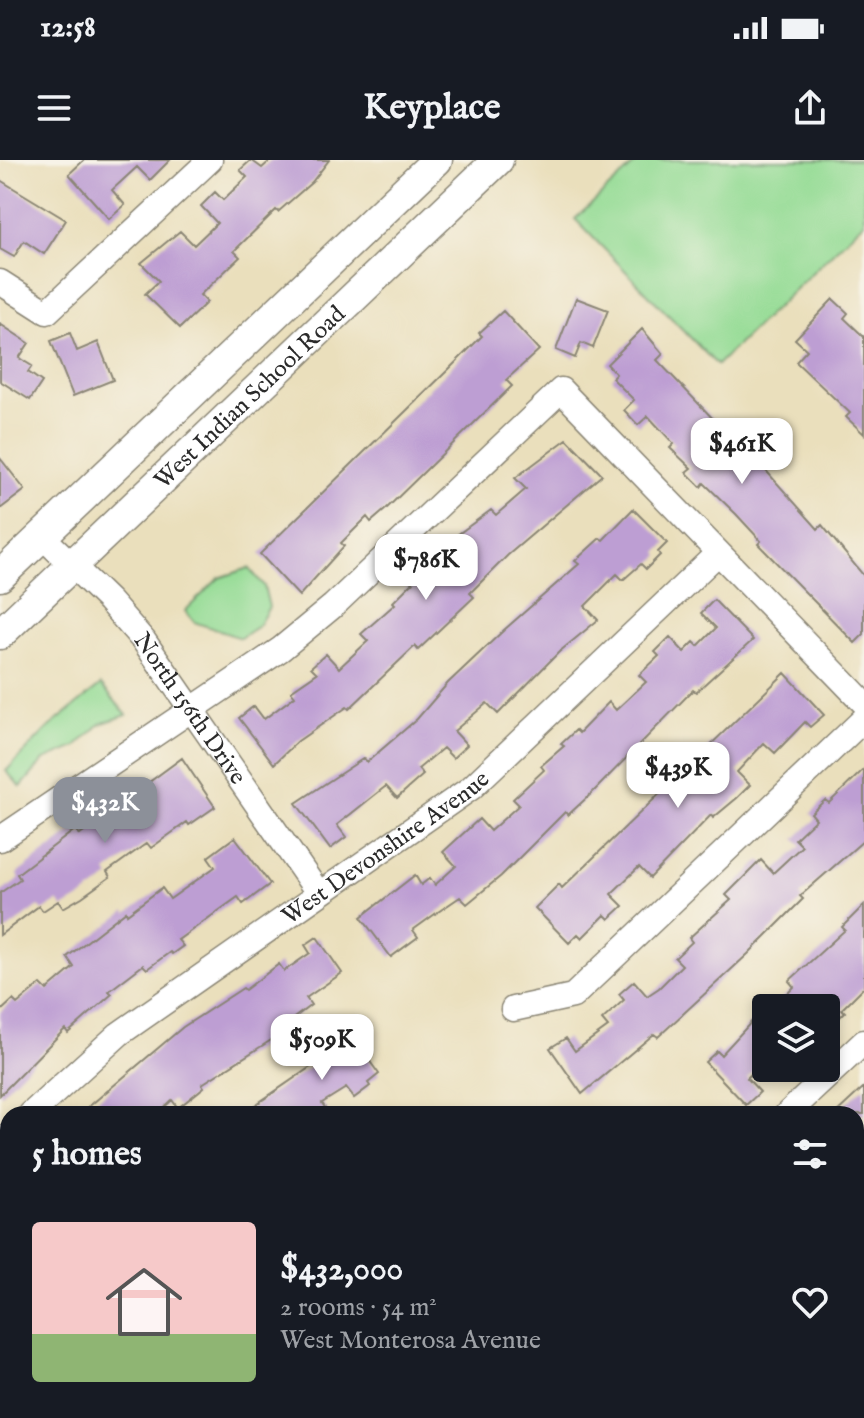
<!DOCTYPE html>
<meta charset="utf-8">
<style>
:root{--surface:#171b24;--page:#242831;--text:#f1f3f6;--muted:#9ea1a6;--line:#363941;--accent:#8c9099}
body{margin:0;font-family:"IM FELL English",serif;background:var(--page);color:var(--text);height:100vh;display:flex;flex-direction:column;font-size:30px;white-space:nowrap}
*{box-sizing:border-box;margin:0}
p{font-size:26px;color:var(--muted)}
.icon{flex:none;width:44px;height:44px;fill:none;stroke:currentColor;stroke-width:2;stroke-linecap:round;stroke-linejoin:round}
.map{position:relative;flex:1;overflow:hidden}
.drawer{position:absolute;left:0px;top:946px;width:864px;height:312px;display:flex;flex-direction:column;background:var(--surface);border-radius:24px 24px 0 0;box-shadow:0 4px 12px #0003}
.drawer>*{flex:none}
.tools{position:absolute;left:752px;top:834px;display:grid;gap:16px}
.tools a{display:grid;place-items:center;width:88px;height:88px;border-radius:8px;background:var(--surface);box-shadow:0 4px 12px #0003;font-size:40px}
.price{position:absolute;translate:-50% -68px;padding:0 18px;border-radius:16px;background:#fff;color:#222;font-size:26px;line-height:52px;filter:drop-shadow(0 2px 4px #0008)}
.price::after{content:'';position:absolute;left:50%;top:48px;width:24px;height:18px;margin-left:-12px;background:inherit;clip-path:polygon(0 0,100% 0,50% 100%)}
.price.on{background:var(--accent);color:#fff}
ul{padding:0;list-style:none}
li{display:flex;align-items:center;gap:24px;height:200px;padding:0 32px}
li+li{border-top:2px solid var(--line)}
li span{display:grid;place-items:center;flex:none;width:224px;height:160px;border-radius:8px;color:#555}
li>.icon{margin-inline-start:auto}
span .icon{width:96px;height:96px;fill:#fffc;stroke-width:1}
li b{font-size:34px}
h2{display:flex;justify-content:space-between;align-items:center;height:96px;padding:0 32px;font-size:34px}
.status{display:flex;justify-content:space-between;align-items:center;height:56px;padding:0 40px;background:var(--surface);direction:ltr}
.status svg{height:22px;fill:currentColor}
header{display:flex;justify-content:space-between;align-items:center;height:104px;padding:0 32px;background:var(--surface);font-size:36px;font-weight:700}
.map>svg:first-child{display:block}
</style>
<div class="status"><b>12:58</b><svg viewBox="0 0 49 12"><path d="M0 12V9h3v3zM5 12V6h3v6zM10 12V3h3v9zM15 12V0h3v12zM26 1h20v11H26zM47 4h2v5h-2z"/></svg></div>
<header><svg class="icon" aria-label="menu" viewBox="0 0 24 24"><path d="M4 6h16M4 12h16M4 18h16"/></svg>Keyplace<svg class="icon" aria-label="share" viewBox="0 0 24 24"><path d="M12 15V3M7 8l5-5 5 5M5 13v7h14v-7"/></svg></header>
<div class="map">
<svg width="864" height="1258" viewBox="0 0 864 1258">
<rect width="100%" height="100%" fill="#f7f3e8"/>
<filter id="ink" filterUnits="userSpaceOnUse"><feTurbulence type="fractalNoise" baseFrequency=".0125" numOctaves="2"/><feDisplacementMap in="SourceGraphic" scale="16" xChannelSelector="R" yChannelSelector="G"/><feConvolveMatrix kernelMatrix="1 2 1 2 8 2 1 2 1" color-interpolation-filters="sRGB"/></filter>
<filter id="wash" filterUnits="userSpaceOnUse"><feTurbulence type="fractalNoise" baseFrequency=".006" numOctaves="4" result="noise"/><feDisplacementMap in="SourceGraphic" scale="32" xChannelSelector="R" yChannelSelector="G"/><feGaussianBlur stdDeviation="1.8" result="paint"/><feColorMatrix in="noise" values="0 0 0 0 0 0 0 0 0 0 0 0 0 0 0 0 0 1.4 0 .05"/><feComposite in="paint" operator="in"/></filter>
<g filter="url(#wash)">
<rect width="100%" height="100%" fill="#eadfbc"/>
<path fill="#95dc95" stroke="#608460" stroke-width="2" d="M639 0H864V62L717 205 575 59Z
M249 408 264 426 269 447 258 466 240 478 194 462 185 451 219 418Z
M101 525 127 555 100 564 76 587 44 600 21 627 6 611 49 567Z"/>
<g id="blocks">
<path fill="#bd9ed3" d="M84 0H170L150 20 137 7 112 30 125 45 109 59 69 14Z
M251 0 262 8 271 0H329L312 22 278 52 276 50 234 91 240 97 200 135 207 142 180 168 145 134 159 121 141 103 180 71 194 85 217 63 201 46 215 32 223 40 247 17 240 10Z
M0 20 66 60 44 94 24 81 14 97 0 89Z
M576 138 608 150 593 188 581 183 575 198 556 190Z
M833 139 848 153 844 158 864 177V274L846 257 850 253 796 202 807 190 795 179Z
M503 151 539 190 506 220 512 226 386 349 371 362 367 357 341 383 344 386 299 436 260 394 449 209 482 176 479 173Z
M0 164 29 183 19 198 32 206 28 212 42 222 30 240 0 221Z
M642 169 663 194 657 200 758 306 760 304 818 369 822 365 864 416V474L855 483 758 384 761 381 736 354 704 323 701 327 686 312 691 308 670 288 674 284 648 256 638 265 624 250 634 240 612 218 616 214 607 204Z
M70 173 77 191 98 182 113 220 73 236 51 181Z
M567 279 602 315 508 395 470 433 474 437 418 490 415 486 349 549 347 547 298 581 274 604 239 558 254 546 264 559 295 536 291 531 317 513 311 507 326 494 339 508 368 481 361 474 395 444 393 442 413 422 409 418 424 404 434 415 461 387 453 378 491 350 496 355 526 329 515 318Z
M0 298 25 330 0 349Z
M633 349 667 383 658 392 660 395 646 409 641 404 623 420 617 414 585 446 598 460 559 492 498 554 487 543 454 571 467 585 453 598 443 588 418 609 423 615 397 638 386 626 337 665 346 677 330 689 296 643 364 598 367 602 417 559 448 523 504 470 579 404 575 401 600 378 603 380Z
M714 440 753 480 696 532 693 530 593 632 568 655 565 652 501 716 467 744 460 737 435 754 413 770 418 777 391 797 361 757 415 715 421 725 430 718 435 725 456 706 443 692 479 659 490 671 519 645 513 639 544 610 541 606 564 586 561 584 576 570 579 573 609 542 616 550 646 522 639 515 659 496 655 492 670 477 684 492 694 482 698 486 716 468 701 453Z
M785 513 824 555 810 567 805 562 775 593 764 583 737 612 750 625 737 638 713 658 711 655 650 718 639 707 611 734 623 746 609 759 605 755 582 778 578 774 569 783 535 748 559 724 562 728Z
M182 598 215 647 189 665 187 662 151 688 147 683 107 712 110 717 82 737 63 748 58 741 43 751 39 746 0 775V733L20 719 17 714 76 669 80 675 112 651 116 657 138 641 133 634Z
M864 609V680L800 736 803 739 748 794 658 877 654 874 582 934 550 888 566 878 575 891 608 867 602 860 624 840 619 834 634 821 647 836 659 828 682 805 675 798 692 782 689 778 731 740 726 735 761 700 773 713 802 686 795 679 816 659 811 653 825 640 829 643Z
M235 677 270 724 243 744 238 737 178 780 183 786 172 794 170 792 147 809 143 805 109 831 112 834 68 873 65 869 0 935V852L13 840 17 844 41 824 47 830 74 807 67 797 126 751 127 754 162 728 170 739 215 707 208 697Z
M864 745V827L842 849 845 852 826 871V848H773L794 827 789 821 845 770 842 767Z
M317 777 342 813 306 838 311 845 274 873 276 877 202 924 204 927 178 948 172 940 157 954H80L183 867 243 828 245 830 279 804 284 811 310 793 305 785Z
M766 846V899L747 918 760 932 746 945 705 902 717 891 721 895Z
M350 874 379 914 368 923 370 926 354 938 346 928 322 943 329 954H242L325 897 322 894Z
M864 927V954H835Z"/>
</g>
</g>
<g filter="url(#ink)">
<use href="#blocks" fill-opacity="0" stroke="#8a8574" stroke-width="2"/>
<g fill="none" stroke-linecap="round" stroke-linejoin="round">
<g stroke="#8a8574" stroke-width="27">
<g id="minor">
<path d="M0 122 47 152 210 0"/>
<path id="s1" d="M42 376 109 441 144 481 319 734"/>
<path d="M0 679 281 489 333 446 561 230 864 543"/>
<path d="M513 849 573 836 864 559"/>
<path id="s2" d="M31 954 119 874 471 628 718 393"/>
<path d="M787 954 864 882"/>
<path d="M0 982 8 975"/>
<path d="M856 1213 864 1212"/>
<path d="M359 1250 367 1258"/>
<path d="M36 1258 44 1250"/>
<path d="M404 1258 412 1250"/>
<path d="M756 1258 766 1250"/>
</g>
</g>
<g stroke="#8a8574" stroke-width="33">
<g id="major">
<path d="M0 416 437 0"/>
<path id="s3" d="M0 474 498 0"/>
</g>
</g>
<use href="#minor" stroke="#fff" stroke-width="24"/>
<use href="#major" stroke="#fff" stroke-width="30"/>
</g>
</g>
<g text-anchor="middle" stroke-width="6" stroke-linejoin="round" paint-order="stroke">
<g font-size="24" fill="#2b2b2b" stroke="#f7f3e8">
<text dy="8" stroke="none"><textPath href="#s3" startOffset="344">West Indian School Road</textPath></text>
<text dy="8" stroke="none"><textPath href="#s1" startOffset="228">North 156th Drive</textPath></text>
<text dy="8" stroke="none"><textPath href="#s2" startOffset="444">West Devonshire Avenue</textPath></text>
</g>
</g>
</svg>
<div class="tools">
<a><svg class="icon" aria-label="layers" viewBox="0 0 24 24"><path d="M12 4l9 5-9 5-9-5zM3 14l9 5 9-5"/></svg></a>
</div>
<b class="price" style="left:742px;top:326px">$461K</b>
<b class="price" style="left:426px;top:442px">$786K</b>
<b class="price" style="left:678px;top:650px">$439K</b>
<b class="price on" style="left:105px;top:685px">$432K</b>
<b class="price" style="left:322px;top:922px">$509K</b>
<section class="drawer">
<h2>5 homes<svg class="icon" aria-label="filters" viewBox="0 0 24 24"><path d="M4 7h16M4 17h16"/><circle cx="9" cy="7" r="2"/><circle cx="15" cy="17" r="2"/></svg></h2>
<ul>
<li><span style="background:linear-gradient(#f6c9c9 70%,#8fb573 0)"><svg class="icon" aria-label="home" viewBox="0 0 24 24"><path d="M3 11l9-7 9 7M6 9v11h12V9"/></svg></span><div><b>$432,000</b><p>2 rooms · 54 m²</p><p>West Monterosa Avenue</p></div><svg class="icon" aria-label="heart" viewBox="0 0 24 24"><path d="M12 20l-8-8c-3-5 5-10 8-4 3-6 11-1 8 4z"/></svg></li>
</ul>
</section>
</div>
